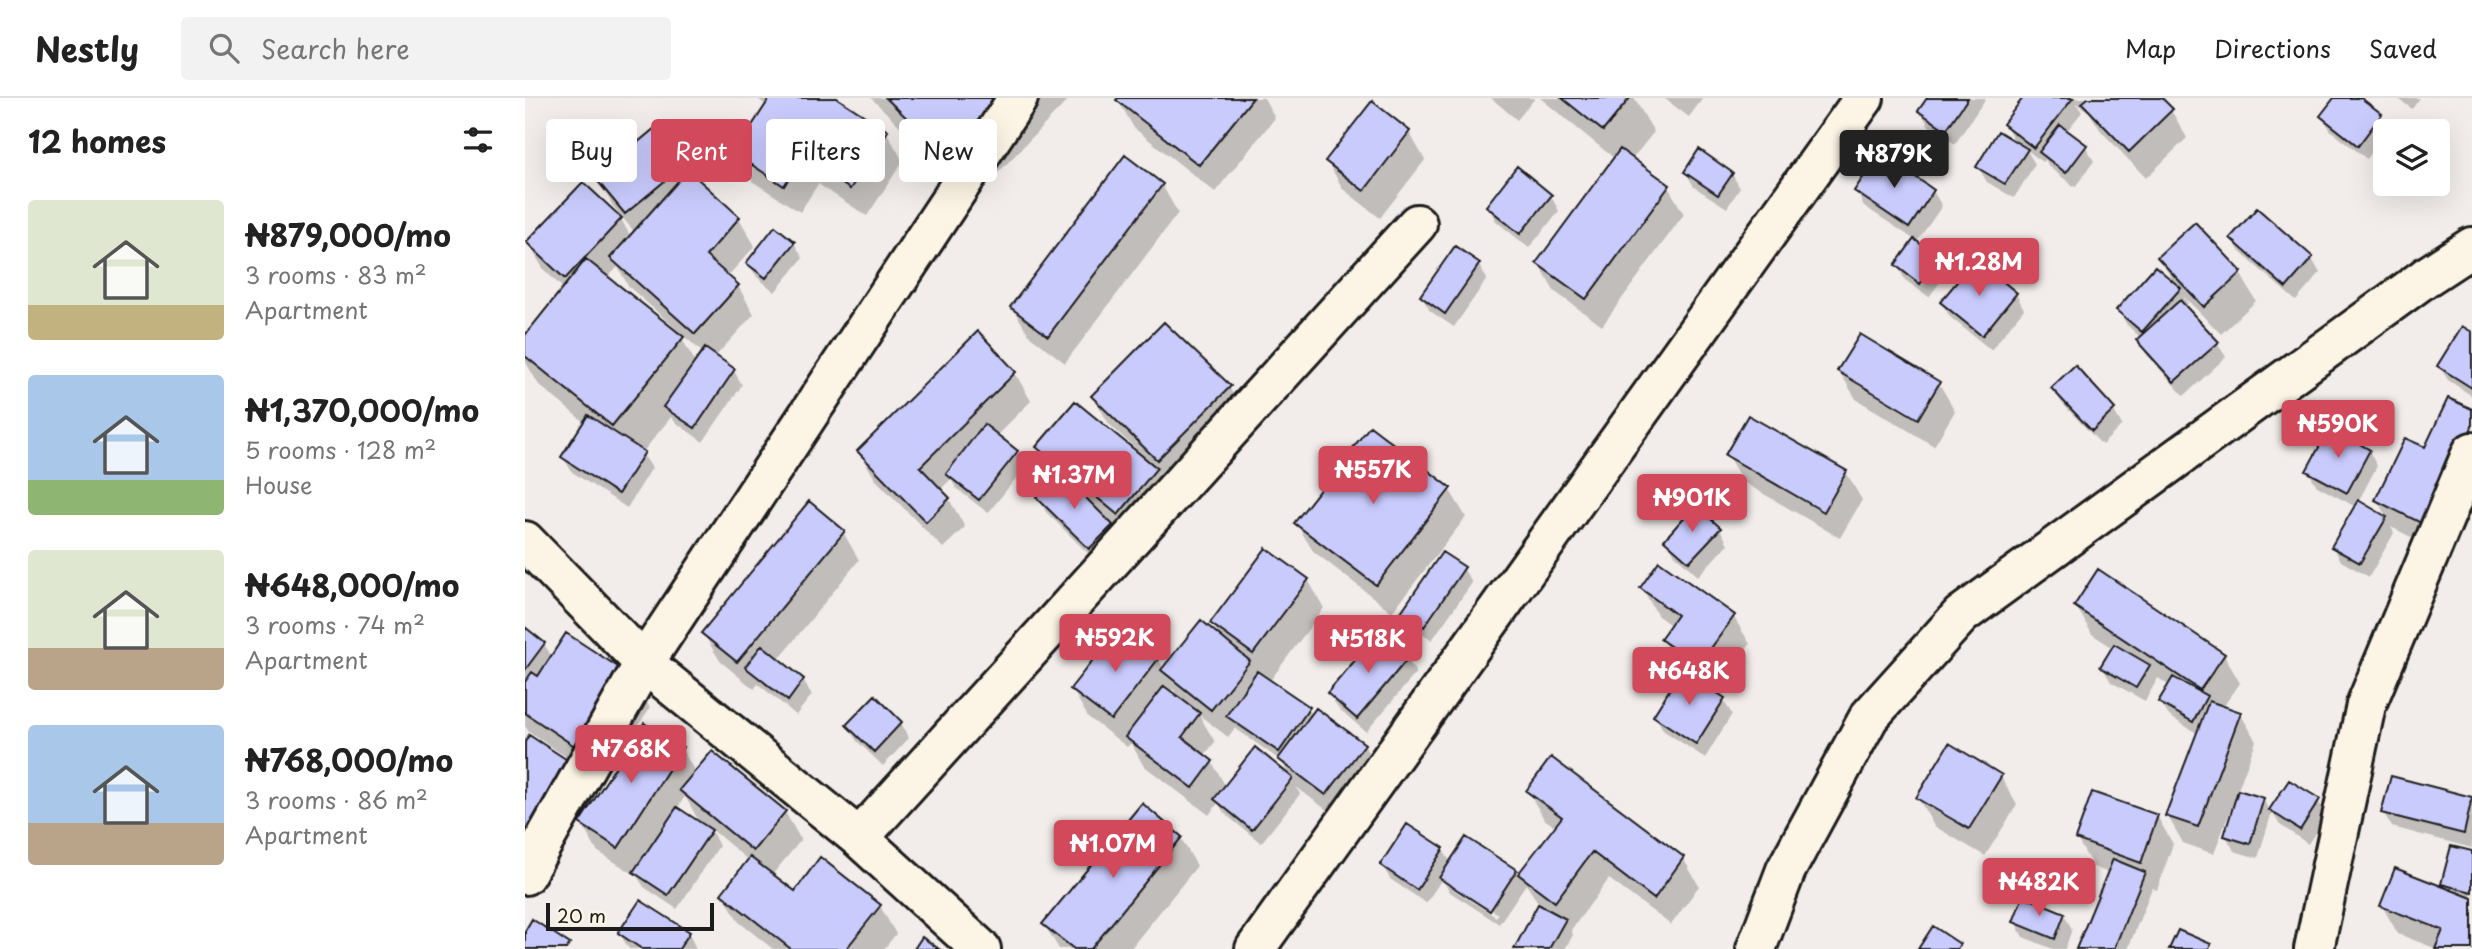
<!DOCTYPE html>
<meta charset="utf-8">
<style>
:root{--surface:#fff;--page:#f2f2f2;--text:#222;--muted:#767676;--line:#e0e0e0;--accent:#d1495b}
body{margin:0;font-family:"Playpen Sans",sans-serif;background:var(--page);color:var(--text);height:100vh;display:flex;flex-direction:column;font-size:26px;white-space:nowrap}
*{box-sizing:border-box;margin:0}
p{font-size:23px;color:var(--muted)}
.icon{flex:none;width:38px;height:38px;fill:none;stroke:currentColor;stroke-width:2;stroke-linecap:round;stroke-linejoin:round}
.map{position:relative;flex:1;overflow:hidden}
.panel{display:flex;flex-direction:column;background:var(--surface);width:525px}
.panel>*{flex:none}
.guide{position:absolute;left:21px;top:21px;width:665px;height:63px;display:flex;gap:14px}
.fabs{position:absolute;left:1848px;top:21px;display:grid;gap:14px}
.fabs a{display:grid;place-items:center;width:77px;height:77px;border-radius:7px;background:var(--surface);box-shadow:0 7px 28px #0002;font-size:35px}
.scale{position:absolute;left:21px;bottom:18px;width:168px;box-sizing:border-box;padding-left:7px;border:4px solid #1c1c1c;border-top:0;font-size:19px;line-height:24px;white-space:nowrap;color:#1c1c1c;-webkit-text-stroke:5px #fcf5e5;paint-order:stroke}
.price{position:absolute;translate:-50% -60px;padding:0 16px;border-radius:7px;background:var(--accent);color:#fff;font-size:23px;line-height:46px;filter:drop-shadow(0 2px 4px #0008)}
.price::after{content:'';position:absolute;left:50%;top:42px;width:21px;height:16px;margin-left:-10px;background:inherit;clip-path:polygon(0 0,100% 0,50% 100%)}
.price.active{background:#222;color:#fff}
ul{padding:0;list-style:none}
li{display:flex;align-items:center;gap:21px;height:175px;padding:0 28px}
li span{display:grid;place-items:center;flex:none;width:196px;height:140px;border-radius:7px;color:#555}
li>.icon{margin-inline-start:auto}
span .icon{width:84px;height:84px;fill:#fffc;stroke-width:1}
li b{font-size:30px}
h2{display:flex;justify-content:space-between;align-items:center;height:84px;padding:0 28px;font-size:30px}
.pill{padding:0 24px;border-radius:7px;background:var(--surface);box-shadow:0 7px 28px #0002;font-size:24px;line-height:63px}
.pill.active{background:var(--accent);color:#fff}
header{display:flex;align-items:center;gap:42px;box-sizing:border-box;height:98px;padding:0 35px;background:var(--surface);border-bottom:2px solid var(--line)}
header strong{font-size:33px}
nav{display:flex;gap:38px;margin-inline-start:auto;font-size:24px}
.search{width:490px;height:63px;background:var(--page);display:flex;align-items:center;gap:18px;box-sizing:border-box;padding:0 24px;border-radius:7px;color:var(--muted);font-size:26px}
main{display:flex;flex:1;min-height:0}
.map>svg:first-child{display:block}
</style>
<header>
<strong>Nestly</strong>
<div class="search"><svg class="icon" aria-label="search" viewBox="0 0 24 24"><circle cx="10" cy="10" r="6"/><path d="M15 15l6 6"/></svg>Search here</div>
<nav><a>Map</a><a>Directions</a><a>Saved</a></nav>
</header>
<main>
<section class="panel">
<h2>12 homes<svg class="icon" aria-label="filters" viewBox="0 0 24 24"><path d="M4 7h16M4 17h16"/><circle cx="9" cy="7" r="2"/><circle cx="15" cy="17" r="2"/></svg></h2>
<ul>
<li><span style="background:linear-gradient(#dfe7d0 75%,#c2b280 0)"><svg class="icon" aria-label="home" viewBox="0 0 24 24"><path d="M3 11l9-7 9 7M6 9v11h12V9"/></svg></span><div><b>₦879,000/mo</b><p>3 rooms · 83 m²</p><p>Apartment</p></div></li>
<li><span style="background:linear-gradient(#a9c7e8 75%,#8fb573 0)"><svg class="icon" aria-label="home" viewBox="0 0 24 24"><path d="M3 11l9-7 9 7M6 9v11h12V9"/></svg></span><div><b>₦1,370,000/mo</b><p>5 rooms · 128 m²</p><p>House</p></div></li>
<li><span style="background:linear-gradient(#dfe7d0 70%,#b9a48a 0)"><svg class="icon" aria-label="home" viewBox="0 0 24 24"><path d="M3 11l9-7 9 7M6 9v11h12V9"/></svg></span><div><b>₦648,000/mo</b><p>3 rooms · 74 m²</p><p>Apartment</p></div></li>
<li><span style="background:linear-gradient(#a9c7e8 70%,#b9a48a 0)"><svg class="icon" aria-label="home" viewBox="0 0 24 24"><path d="M3 11l9-7 9 7M6 9v11h12V9"/></svg></span><div><b>₦768,000/mo</b><p>3 rooms · 86 m²</p><p>Apartment</p></div></li>
</ul>
</section>
<div class="map">
<svg width="1947" height="851" viewBox="0 0 1947 851">
<rect width="100%" height="100%" fill="#f2edea"/>
<filter id="ink" filterUnits="userSpaceOnUse"><feTurbulence type="fractalNoise" baseFrequency=".0143" numOctaves="2"/><feDisplacementMap in="SourceGraphic" scale="14" xChannelSelector="R" yChannelSelector="G"/><feConvolveMatrix kernelMatrix="1 2 1 2 8 2 1 2 1" color-interpolation-filters="sRGB"/></filter>
<g filter="url(#ink)">
<path fill="#0003" fill-rule="evenodd" d="M232 0H309L362 35 378 63 342 118 293 86 275 114 227 83 211 55 242 8Z
M346 0H545L449 100Z
M595 0H739L750 20 690 94 609 30 593 2Z
M966 0H1010L992 22Z
M1015 0H1109L1129 34 1107 61 1143 89 1159 116 1077 228 1029 193 1013 165 1090 61Z
M1139 0H1178L1164 19Z
M1404 0H1461L1430 46 1404 28 1395 13Z
M1501 0H1635L1646 12 1662 40 1621 80 1576 33 1564 14 1551 5 1557 14 1541 34 1561 49 1569 63 1550 89 1524 69 1520 61 1517 64 1501 51 1510 66 1489 100 1462 84 1453 69 1491 46 1480 26Z
M1811 0H1833L1855 17 1864 32 1860 33V37L1842 61 1806 33 1797 18Z
M1872 0H1895L1887 11Z
M130 32 164 76 214 120 230 148 202 179 213 188 229 216 190 259 209 273 217 287 178 344 149 323 146 319 117 355 127 370 102 410 47 374 38 359 60 325 14 287 0 263V240L39 191 19 172 3 145 96 121 106 139 110 135 88 108 72 80ZM93 169 103 188 178 255 171 265 157 241 82 180Z
M884 34 900 62 855 120 818 91 802 63Z
M1161 74 1207 76 1215 90 1202 110 1169 89Z
M637 87 653 115 540 265 504 237 487 209Z
M1331 93H1408L1417 108 1391 145 1413 161 1421 176 1404 199 1380 182 1372 167 1390 142 1339 108Z
M1026 98 1034 113 1004 150 971 123 963 108Z
M1732 112 1787 161 1795 175 1771 203 1715 154 1707 140Z
M250 130 269 145 278 160 250 194 232 179 223 165Z
M1634 160 1715 175 1731 203 1696 236 1658 198 1663 206 1659 209 1692 245 1701 259 1659 298 1622 257 1613 242 1616 240 1602 227 1593 212 1650 186Z
M953 166 962 181 929 229 905 213 897 199Z
M1491 196 1499 211 1466 252 1425 219 1417 205Z
M1947 236V298L1923 282 1914 268Z
M1550 270 1589 313 1597 327 1577 347 1536 304 1528 290Z
M1314 273 1414 285 1430 313 1409 348 1331 301Z
M490 275 506 303 471 338 491 354 500 369 463 415 431 390 426 381 415 392 424 401 440 429 418 450 350 381 334 353Z
M704 289 720 317 649 389 632 374 647 399 610 444 584 423 595 443 573 465 521 414 513 399 532 380 513 350 609 353 611 351 584 326 568 298Z
M1947 313V389L1916 454 1866 429 1869 435 1844 479 1816 463 1808 449 1831 409 1792 388 1783 373 1844 353 1852 368 1833 404 1863 422 1852 402 1901 352Z
M1202 357 1321 374 1337 402 1315 440 1218 384Z
M924 391 941 419 867 514 788 453 771 425Z
M1195 431 1203 446 1173 478 1150 457 1141 442Z
M318 434 334 462 253 562 278 582 287 597 271 617 233 586 229 591 195 563 178 535Z
M938 470 947 485 907 542 887 528 878 514Z
M783 482 799 510 744 584 783 611 788 618 839 647 855 675 818 724 771 689 775 696 736 745 700 716 693 705 684 717 618 667 606 645 602 649 563 619 547 591 633 561 639 571 697 542 687 525ZM648 591 654 601 645 594ZM674 617 703 639 710 630 756 663 766 680 701 689 687 664 679 658 690 644Z
M1117 490 1208 518 1225 546 1189 595 1198 602 1207 616 1180 660 1139 633 1130 618 1159 573 1153 569 1137 541 1147 528 1133 518Z
M1551 508 1699 557 1715 585 1698 609 1715 615 1731 643 1712 694 1738 701 1745 714 1765 684 1793 703 1802 717 1783 746 1755 727 1747 714 1733 760 1709 753 1701 738 1709 711 1706 710 1689 756 1658 745 1642 717 1673 636 1644 618 1635 604 1645 588 1633 580 1620 603 1586 584 1577 569 1588 550 1567 536Z
M0 532 19 546 27 559 108 582 125 610 76 682 4 634 0 628Z
M882 560 891 575 841 634 813 610 804 595Z
M376 625 384 640 358 668 331 642 323 628Z
M1424 648 1476 679 1492 707 1460 758 1409 728 1393 700Z
M156 650 171 675 260 714 276 742 247 777 270 795 355 808 371 836 359 851H248L214 824 198 796 224 763 185 730 194 748 152 811 119 789 110 775 109 776 72 753 56 725ZM160 698 176 727 152 711Z
M1867 680 1947 701V750L1867 729 1858 714Z
M1003 693 1158 760 1174 788 1146 827 1084 781 1046 832 1048 837 1040 851H990L1014 806 1001 786 974 826 925 794 917 781 901 805 865 781 857 767 883 728 918 752 926 765 991 774 993 778 1031 729 1019 721ZM926 785 973 816 971 819 926 790Z
M1632 718 1648 746 1632 792 1627 790 1603 851H1553L1584 775 1568 769 1552 741Z
M656 740 672 768 605 851H534L519 826Z
M1947 755V851H1912L1873 836 1857 808 1921 792 1918 786Z
M1539 816 1547 831 1540 851H1528L1498 839 1490 824Z
M164 835 171 851H104L95 836Z"/>
<path fill="#c9cbfd" stroke="#1c1c1c" stroke-width="2" d="M245 0H312L363 33 325 91 277 59 259 88 209 55Z
M361 0H488L427 64Z
M593 0H728L674 67 591 2Z
M1037 0H1105L1078 33Z
M1402 0H1443L1421 32 1393 13Z
M1498 0H1548L1509 50 1478 26Z
M1563 0H1637L1648 11 1604 54 1557 5Z
M1809 0H1836L1857 16 1833 48 1795 18Z
M847 3 885 33 839 93 800 63Z
M1535 27 1562 47 1541 75 1514 54Z
M130 30 160 66 100 116 70 80Z
M1473 33 1503 51 1480 86 1451 69Z
M1095 51 1145 87 1061 201 1011 165Z
M1174 51 1208 75 1193 97 1159 74Z
M1355 54 1409 92 1384 130 1329 93Z
M600 57 638 86 523 238 485 209Z
M992 68 1027 97 995 136 961 108Z
M163 72 215 119 181 158 214 187 170 236 85 160Z
M58 84 97 120 40 181 1 144Z
M1732 110 1788 159 1761 190 1705 140Z
M1670 124 1717 174 1679 209 1632 159Z
M250 128 270 144 241 180 221 165Z
M1389 141 1414 160 1395 186 1370 167Z
M930 148 955 165 920 216 895 198Z
M61 161 159 239 87 328 0 258V237Z
M1451 161 1492 195 1457 238 1415 204Z
M1630 168 1656 190 1617 234 1591 212Z
M1655 202 1694 244 1649 284 1611 242Z
M639 224 706 288 632 362 566 298Z
M1937 228 1947 234V290L1912 268Z
M453 233 491 274 395 369 425 400 401 424 332 353Z
M1335 236 1415 284 1393 321 1312 273Z
M180 250 210 271 170 330 138 309Z
M1550 267 1590 311 1567 333 1526 290Z
M1923 300 1947 311V329L1900 427 1850 402 1880 340 1900 349Z
M550 303 632 370 593 417 511 349Z
M63 317 120 354 93 396 36 359Z
M1223 317 1322 373 1299 414 1200 357Z
M459 326 493 353 454 402 421 376Z
M845 328 926 390 851 487 769 425Z
M1805 329 1845 352 1822 395 1781 373Z
M535 374 588 427 564 451 511 399Z
M1833 402 1862 419 1835 465 1806 449Z
M284 403 320 433 212 564 176 535Z
M1170 407 1196 430 1164 464 1139 442Z
M741 450 784 481 728 556 685 525Z
M917 454 940 469 899 529 876 514Z
M1134 463 1210 517 1173 568 1135 541 1152 517 1115 490Z
M1573 471 1700 556 1675 592 1549 508Z
M676 522 725 563 686 612 636 572Z
M0 529 20 545 0 572Z
M594 529 634 560 586 622 545 591Z
M855 533 884 559 832 621 802 595Z
M41 535 110 580 60 655 0 615V584L7 574 13 578Z
M1589 546 1625 567 1611 590 1575 569Z
M237 547 279 581 263 603 220 569Z
M1157 572 1200 600 1171 646 1128 618Z
M732 573 785 609 754 654 701 618Z
M1648 579 1682 598 1668 624 1633 604Z
M639 588 675 615 657 639 688 663 668 690 600 639Z
M350 597 377 624 349 654 321 627Z
M1684 603 1716 614 1673 729 1640 718Z
M791 610 840 646 801 697 753 661Z
M119 625 158 649 93 750 54 725Z
M4 637 47 665 0 737V644Z
M1424 645 1477 677 1444 731 1391 700Z
M730 649 768 680 727 732 689 701Z
M187 653 261 713 228 753 154 692Z
M1026 659 1159 759 1129 801 1067 754 1030 804 993 776 1037 719 1001 693Z
M1866 678 1947 699 1939 736 1856 715Z
M1764 682 1795 701 1775 732 1744 712Z
M1713 692 1739 700 1725 746 1699 738Z
M1567 694 1633 717 1616 765 1550 741Z
M617 705 657 739 566 851H549L517 826Z
M152 709 187 732 143 797 108 774Z
M882 726 919 750 892 792 855 767Z
M941 739 992 772 965 813 914 780Z
M1926 748 1947 753V794L1916 786Z
M225 759 270 793 295 759 356 807 321 851H266L196 796Z
M1588 761 1620 774 1589 851H1551Z
M1870 770 1947 800V851H1910L1918 832 1855 808Z
M1498 798 1540 815 1530 841 1488 824Z
M115 802 165 834 154 851H117L93 835Z
M1013 806 1041 821 1024 851H989Z
M7 821 45 846 41 851H0V833Z
M1408 828 1435 846 1432 851H1393Z
M1653 832 1686 846 1684 851H1644Z
M397 839 414 851H389Z"/>
<g fill="none" stroke-linecap="round" stroke-linejoin="round">
<g stroke="#1c1c1c" stroke-width="44">
<path id="street" d="M0 443 119 565 334 740 456 851
M334 740 892 126
M0 777 119 565 493 0
M730 851 1339 0
M1231 851 1261 772 1344 619 1436 517 1901 179 1947 149
M1789 851 1841 607 1947 354"/>
</g>
<use href="#street" stroke="#fcf5e5" stroke-width="38"/>
</g>
</g>
</svg>
<div class="fabs">
<a><svg class="icon" aria-label="layers" viewBox="0 0 24 24"><path d="M12 4l9 5-9 5-9-5zM3 14l9 5 9-5"/></svg></a>
</div>
<div class="scale">20 m</div>
<b class="price active" style="left:1369px;top:92px">₦879K</b>
<b class="price" style="left:1454px;top:200px">₦1.28M</b>
<b class="price" style="left:1813px;top:362px">₦590K</b>
<b class="price" style="left:848px;top:408px">₦557K</b>
<b class="price" style="left:549px;top:413px">₦1.37M</b>
<b class="price" style="left:1167px;top:436px">₦901K</b>
<b class="price" style="left:590px;top:576px">₦592K</b>
<b class="price" style="left:843px;top:577px">₦518K</b>
<b class="price" style="left:1164px;top:609px">₦648K</b>
<b class="price" style="left:106px;top:687px">₦768K</b>
<b class="price" style="left:588px;top:782px">₦1.07M</b>
<b class="price" style="left:1514px;top:820px">₦482K</b>
<div class="guide">
<a class="pill">Buy</a>
<a class="pill active">Rent</a>
<a class="pill">Filters</a>
<a class="pill">New</a>
</div>
</div>
</main>
